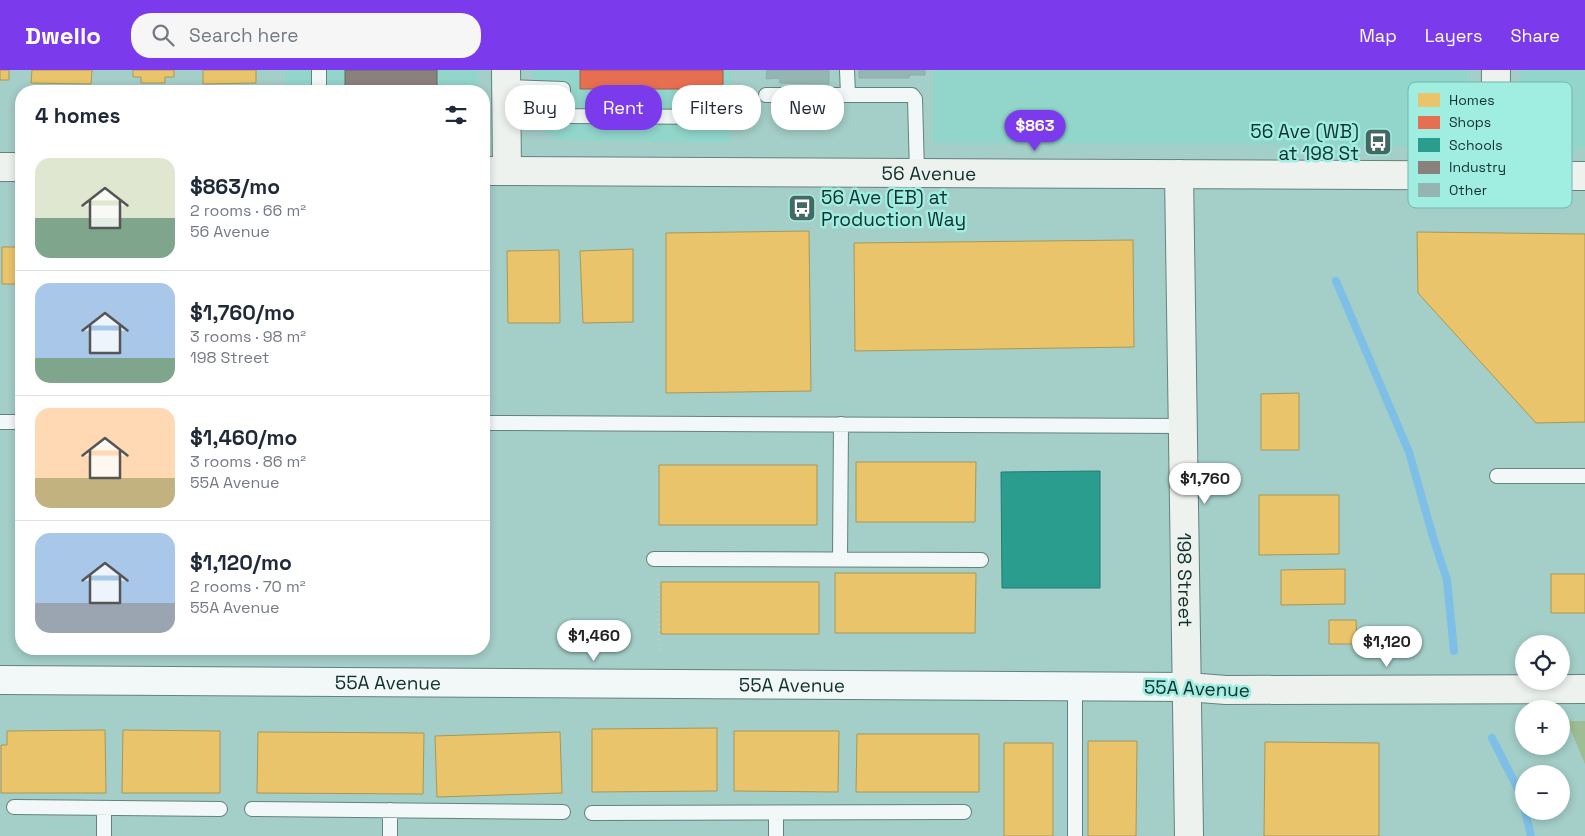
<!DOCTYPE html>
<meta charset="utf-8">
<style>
:root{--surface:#fff;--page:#f6f6f7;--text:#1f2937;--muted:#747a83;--line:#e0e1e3;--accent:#7c3aed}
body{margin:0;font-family:"Space Grotesk",sans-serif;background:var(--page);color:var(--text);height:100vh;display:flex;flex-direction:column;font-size:19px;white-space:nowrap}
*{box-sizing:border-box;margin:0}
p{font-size:16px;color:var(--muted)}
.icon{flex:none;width:28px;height:28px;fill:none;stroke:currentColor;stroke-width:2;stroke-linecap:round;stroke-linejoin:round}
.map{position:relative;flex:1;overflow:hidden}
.side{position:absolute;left:15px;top:15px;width:475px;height:570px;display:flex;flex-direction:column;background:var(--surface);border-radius:20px;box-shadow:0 2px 8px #0003}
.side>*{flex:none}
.guide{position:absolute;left:505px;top:15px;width:475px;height:45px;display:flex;gap:10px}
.controls{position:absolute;left:1515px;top:565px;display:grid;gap:10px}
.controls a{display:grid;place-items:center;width:55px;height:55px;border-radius:50%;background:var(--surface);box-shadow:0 2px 8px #0003;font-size:25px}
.price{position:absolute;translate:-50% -42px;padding:0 11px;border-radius:18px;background:#fff;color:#222;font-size:16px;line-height:32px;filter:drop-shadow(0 1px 2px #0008)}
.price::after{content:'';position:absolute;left:50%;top:30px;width:15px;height:11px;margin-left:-8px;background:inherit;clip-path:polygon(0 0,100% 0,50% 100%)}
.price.active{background:var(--accent);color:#fff}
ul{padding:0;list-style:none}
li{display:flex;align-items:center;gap:15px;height:125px;padding:0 20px}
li+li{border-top:1px solid var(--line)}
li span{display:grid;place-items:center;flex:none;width:140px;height:100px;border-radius:15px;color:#555}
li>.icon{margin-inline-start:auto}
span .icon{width:60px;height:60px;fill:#fffc;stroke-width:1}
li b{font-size:21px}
h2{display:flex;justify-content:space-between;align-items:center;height:60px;padding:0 20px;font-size:21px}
.chip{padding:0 18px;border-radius:20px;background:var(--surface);box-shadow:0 2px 8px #0003;font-size:18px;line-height:45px}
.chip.active{background:var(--accent);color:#fff}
header{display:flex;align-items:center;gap:30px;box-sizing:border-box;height:70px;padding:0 25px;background:var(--accent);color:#fff}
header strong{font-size:24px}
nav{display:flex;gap:28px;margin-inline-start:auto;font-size:18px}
.search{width:350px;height:45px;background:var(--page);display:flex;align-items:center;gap:12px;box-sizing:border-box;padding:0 18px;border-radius:20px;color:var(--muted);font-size:19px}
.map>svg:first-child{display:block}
</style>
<header>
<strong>Dwello</strong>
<div class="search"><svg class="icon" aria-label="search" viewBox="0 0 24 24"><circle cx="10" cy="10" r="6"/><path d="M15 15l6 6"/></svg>Search here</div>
<nav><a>Map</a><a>Layers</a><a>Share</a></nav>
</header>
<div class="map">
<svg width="1585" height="766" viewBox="0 0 1585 766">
<rect width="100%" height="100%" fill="#a4cec8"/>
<path fill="#91d5cb" d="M285 0H478V21H285Z
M533 0H731L730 73 558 70 546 63 536 46 534 37Z
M934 0H1469V59L1468 66 1465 71 1454 76 933 73Z
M1521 0H1585V78H1571L1554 76 1535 64 1524 48 1521 39Z"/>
<path fill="#9dbd94" d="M1567 651H1585V694Z"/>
<path fill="#e9c46a" stroke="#a89858" d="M0 0H9V10H0Z
M32 0H92L91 14 31 13Z
M133 0H174V7H165V13H141V7H133Z
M203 0H256V13L203 14Z
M809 161 811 321 666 323V163Z
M1417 162 1585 164V352L1536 353 1418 223Z
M1133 170 1134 277 855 281 854 173Z
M2 177H21V214H2Z
M633 179V252L583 253 580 181Z
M559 180 560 253H508L507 181Z
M1299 323V380H1261V324Z
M856 392H976L975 452H856Z
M659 395H817V455H659Z
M1259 425H1339V484L1259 485Z
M1345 499V534L1281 535V500Z
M835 503H976L975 563H835Z
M1551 504H1585V543H1551Z
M661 512H819V564H661Z
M1329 550H1356L1357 574H1329Z
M717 658V721L592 722V659Z
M105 660 106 723H1V675H7V661Z
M123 660 220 661V723H122Z
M734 661H839L838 722 734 721Z
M258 662 424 663 423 724 257 723Z
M560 662 562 723 437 727 435 666Z
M857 664H979V722H856Z
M1088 671H1137L1136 766H1088Z
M1265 672 1379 673V766H1264Z
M1004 673H1053V766H1004Z"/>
<path fill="#e76f51" stroke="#a75c46" d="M580 0H723V19H580Z"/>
<path fill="#2a9d8f" stroke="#227d72" d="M1100 401V518H1002L1001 402Z"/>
<path fill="#8a817c" stroke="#666964" d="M345 0H437V21H345Z"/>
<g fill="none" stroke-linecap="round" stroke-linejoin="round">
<path stroke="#7ebfe7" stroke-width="8" d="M1336 211 1409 382 1433 467 1447 510 1454 581
M1492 668 1520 723 1524 737
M1525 741 1531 766"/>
</g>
<path fill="#94b5b1" stroke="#8caea9" d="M767 0H829V14L780 13 779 8 766 9Z
M859 0H925V5H910L909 8H859Z"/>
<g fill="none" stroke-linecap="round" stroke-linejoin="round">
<g stroke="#64827e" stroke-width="16">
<path id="lane" d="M847 0 848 25
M319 16V0
M507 17 563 19V41L567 46 721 47
M766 25H912L915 29 917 103
M0 352H21
M484 353 1183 356
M1497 406H1585
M654 489 981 490
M840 489 841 354
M1075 616V766
M14 737 220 739
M252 739 563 742
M390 740V766
M592 743 964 742
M776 743V766
M104 766V738"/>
</g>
<g stroke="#64827e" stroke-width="30">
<g id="street">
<path id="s1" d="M0 610 1187 617"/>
</g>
</g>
<g stroke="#64827e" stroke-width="30">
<g id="secondary">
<path d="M506 0 507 101"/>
<path d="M0 97H21"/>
<path id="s2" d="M484 101 1585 106"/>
<path id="s3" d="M1179 104 1189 766"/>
<path d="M1495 106 1496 0"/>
<path d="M1187 617 1226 620 1585 619"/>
</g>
</g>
<path stroke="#c2d0cd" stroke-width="3" stroke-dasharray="1 4" stroke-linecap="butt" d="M658 509 659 581"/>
<use href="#lane" stroke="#f1f8f7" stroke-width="14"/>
<use href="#street" stroke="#f1f8f7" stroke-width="28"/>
<use href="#secondary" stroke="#edf2ef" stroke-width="28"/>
</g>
<defs>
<g id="bus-square" transform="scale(1.4375)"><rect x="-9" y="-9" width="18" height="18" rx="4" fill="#446863" stroke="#a0ede2"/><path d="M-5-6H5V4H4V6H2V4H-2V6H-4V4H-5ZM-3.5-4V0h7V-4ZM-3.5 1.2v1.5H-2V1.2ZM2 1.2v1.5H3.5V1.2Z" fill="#fff"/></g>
</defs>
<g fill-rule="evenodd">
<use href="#bus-square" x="1378" y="72"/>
<use href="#bus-square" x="802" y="138"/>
</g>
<g text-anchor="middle" stroke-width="5" stroke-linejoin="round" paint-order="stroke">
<g font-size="19" fill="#11312d" stroke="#a0ede2" text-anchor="end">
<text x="1359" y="68">56 Ave (WB)<tspan x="1359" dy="22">at 198 St</tspan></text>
<text x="821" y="134" text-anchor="start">56 Ave (EB) at<tspan x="821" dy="22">Production Way</tspan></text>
</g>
<g font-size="19" fill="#11312d" stroke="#a0ede2">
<text dy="7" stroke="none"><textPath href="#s2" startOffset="445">56 Avenue</textPath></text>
<text dy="7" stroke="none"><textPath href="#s3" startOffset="406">198 Street</textPath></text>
<text dy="7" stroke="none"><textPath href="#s1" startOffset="388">55A Avenue</textPath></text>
<text dy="7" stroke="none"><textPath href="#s1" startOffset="792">55A Avenue</textPath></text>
<text transform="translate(1197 618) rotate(2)" y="7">55A Avenue</text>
</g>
</g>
<rect x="1408" y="12" width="164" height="126" rx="8" fill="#a0ede2" stroke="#75b5ac" stroke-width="1"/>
<rect x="1418" y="23" width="22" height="14" fill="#e9c46a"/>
<rect x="1418" y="46" width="22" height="13" fill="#e76f51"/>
<rect x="1418" y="68" width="22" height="14" fill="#2a9d8f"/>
<rect x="1418" y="91" width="22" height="13" fill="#8a817c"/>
<rect x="1418" y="113" width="22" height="14" fill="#94b5b1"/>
<g font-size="14" fill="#11312d">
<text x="1449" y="35">Homes</text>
<text x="1449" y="57">Shops</text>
<text x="1449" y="80">Schools</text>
<text x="1449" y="102">Industry</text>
<text x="1449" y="125">Other</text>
</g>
</svg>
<div class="controls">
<a><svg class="icon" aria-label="locate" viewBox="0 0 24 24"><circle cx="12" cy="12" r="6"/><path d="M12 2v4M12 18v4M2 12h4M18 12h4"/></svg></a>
<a>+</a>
<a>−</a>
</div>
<b class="price active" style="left:1035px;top:82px">$863</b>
<b class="price" style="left:1205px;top:435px">$1,760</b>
<b class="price" style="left:594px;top:592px">$1,460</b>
<b class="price" style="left:1387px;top:598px">$1,120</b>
<div class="guide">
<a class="chip">Buy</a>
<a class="chip active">Rent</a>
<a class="chip">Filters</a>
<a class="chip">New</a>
</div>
<section class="side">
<h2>4 homes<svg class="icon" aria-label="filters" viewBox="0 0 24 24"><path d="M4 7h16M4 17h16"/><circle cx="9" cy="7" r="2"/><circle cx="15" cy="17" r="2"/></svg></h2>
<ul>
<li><span style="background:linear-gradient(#dfe7d0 60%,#7fa58c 0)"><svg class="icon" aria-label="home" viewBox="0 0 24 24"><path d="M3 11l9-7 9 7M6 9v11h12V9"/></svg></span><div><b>$863/mo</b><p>2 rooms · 66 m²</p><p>56 Avenue</p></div></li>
<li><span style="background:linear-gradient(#a9c7e8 75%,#7fa58c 0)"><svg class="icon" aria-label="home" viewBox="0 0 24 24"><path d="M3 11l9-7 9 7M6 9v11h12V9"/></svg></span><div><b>$1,760/mo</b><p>3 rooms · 98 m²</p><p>198 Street</p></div></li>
<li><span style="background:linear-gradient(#ffd9b3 70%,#c2b280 0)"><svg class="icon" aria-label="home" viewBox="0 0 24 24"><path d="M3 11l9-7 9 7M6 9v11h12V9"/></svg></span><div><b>$1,460/mo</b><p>3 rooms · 86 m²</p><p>55A Avenue</p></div></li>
<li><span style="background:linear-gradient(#a9c7e8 70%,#9aa5b1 0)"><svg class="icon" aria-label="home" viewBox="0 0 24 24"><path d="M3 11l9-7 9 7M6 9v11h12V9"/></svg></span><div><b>$1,120/mo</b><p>2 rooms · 70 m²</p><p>55A Avenue</p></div></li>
</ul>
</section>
</div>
